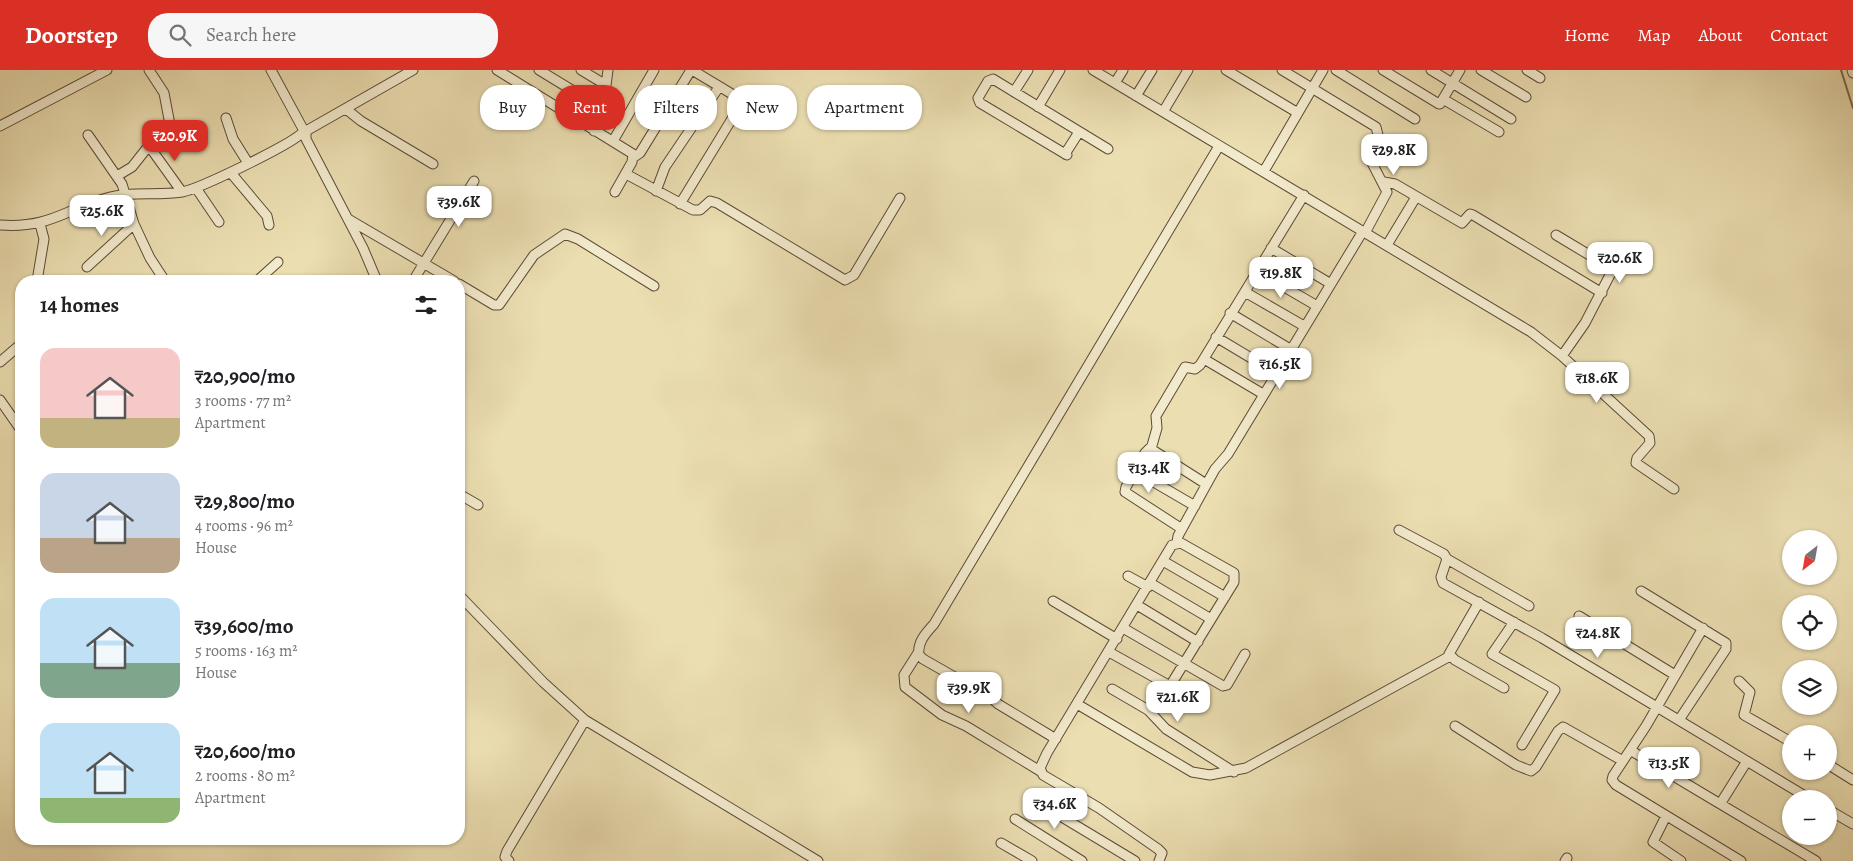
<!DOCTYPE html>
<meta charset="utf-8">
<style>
:root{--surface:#fff;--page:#f6f6f6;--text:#202124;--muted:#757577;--accent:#d93025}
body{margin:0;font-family:Alegreya,serif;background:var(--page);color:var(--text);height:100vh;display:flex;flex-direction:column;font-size:19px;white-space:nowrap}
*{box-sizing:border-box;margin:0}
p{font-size:16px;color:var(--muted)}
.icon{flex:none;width:28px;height:28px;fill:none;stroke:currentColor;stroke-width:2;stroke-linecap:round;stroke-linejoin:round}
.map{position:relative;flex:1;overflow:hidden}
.side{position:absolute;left:15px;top:205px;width:450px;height:570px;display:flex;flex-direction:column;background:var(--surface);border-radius:20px;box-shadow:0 1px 4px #0004}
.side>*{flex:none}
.hud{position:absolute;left:480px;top:15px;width:475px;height:45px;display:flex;gap:10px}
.needle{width:32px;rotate:211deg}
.buttons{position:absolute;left:1782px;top:460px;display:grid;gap:10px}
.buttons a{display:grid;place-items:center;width:55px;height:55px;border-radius:50%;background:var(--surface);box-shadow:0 1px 4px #0004;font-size:25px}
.price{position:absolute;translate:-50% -42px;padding:0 11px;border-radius:10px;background:#fff;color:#222;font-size:16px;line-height:32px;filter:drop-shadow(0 1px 2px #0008)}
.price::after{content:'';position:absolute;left:50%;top:30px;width:15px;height:11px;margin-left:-8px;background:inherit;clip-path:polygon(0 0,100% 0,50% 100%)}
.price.active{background:var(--accent);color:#fff}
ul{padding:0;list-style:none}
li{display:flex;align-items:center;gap:15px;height:125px;padding:0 25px}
li span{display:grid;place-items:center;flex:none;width:140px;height:100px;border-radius:15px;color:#555}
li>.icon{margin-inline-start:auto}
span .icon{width:60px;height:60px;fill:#fffc;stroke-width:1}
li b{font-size:21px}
h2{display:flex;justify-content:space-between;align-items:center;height:60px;padding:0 25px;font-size:21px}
.tag{padding:0 18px;border-radius:20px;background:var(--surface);box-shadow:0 1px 4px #0004;font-size:18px;line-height:45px}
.tag.active{background:var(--accent);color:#fff}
header{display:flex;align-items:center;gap:30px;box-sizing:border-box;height:70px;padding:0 25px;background:var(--accent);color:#fff}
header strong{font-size:24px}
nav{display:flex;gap:28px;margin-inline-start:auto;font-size:18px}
.search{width:350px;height:45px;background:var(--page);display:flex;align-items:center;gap:12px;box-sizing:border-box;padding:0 18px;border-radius:20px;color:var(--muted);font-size:19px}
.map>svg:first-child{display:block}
</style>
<header>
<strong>Doorstep</strong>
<div class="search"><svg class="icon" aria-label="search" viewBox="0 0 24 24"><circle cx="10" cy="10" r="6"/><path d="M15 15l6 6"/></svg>Search here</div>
<nav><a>Home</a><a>Map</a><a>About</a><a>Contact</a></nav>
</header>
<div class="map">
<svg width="1853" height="791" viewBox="0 0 1853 791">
<rect width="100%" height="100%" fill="#ebdeb1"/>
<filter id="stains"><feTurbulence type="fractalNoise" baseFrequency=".004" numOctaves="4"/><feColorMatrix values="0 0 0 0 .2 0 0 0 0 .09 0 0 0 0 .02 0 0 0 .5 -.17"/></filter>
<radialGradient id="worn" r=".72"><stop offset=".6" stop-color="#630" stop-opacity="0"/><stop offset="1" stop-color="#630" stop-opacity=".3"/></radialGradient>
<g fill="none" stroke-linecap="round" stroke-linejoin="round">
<path stroke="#79674f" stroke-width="2" d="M1841 0 1853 38"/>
<g stroke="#5d4a37" stroke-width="11">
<path id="minor" d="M271 0 303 59 306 61 413 0
M497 0 633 84 632 92 615 122
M539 0 603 39
M581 0 606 15
M1093 0 1531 262 1562 286 1649 366 1650 373 1637 388 1636 393 1674 419
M1226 0 1298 43
M1282 0 1376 57 1378 65 1369 87 1387 122 1365 163
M1336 0 1415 49
M1383 0 1439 34
M1431 0 1511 49
M1481 0 1526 27
M1527 0 1540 8
M1852 0 1853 3
M1115 13 1123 0
M1014 22 1028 0
M1136 26 1152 0
M1443 29 1499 62
M1440 34 1460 0
M1038 37 1060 0
M346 39 361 51 433 94
M1163 42 1188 0
M226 48 233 69 248 93
M0 56 107 0
M306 61V69L363 178 377 211
M594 61 603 39 608 0
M88 65 122 114 134 154 150 188 165 211
M613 71 654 0
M149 76 182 122
M1065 84 1079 62
M1067 85 980 33 978 28 988 11 993 9 1108 79
M634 87 640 83 691 0
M1264 101 1323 0
M231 103 267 146 269 155
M626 104 693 140H700L710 131 717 133 845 210 854 205 900 128
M117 106 132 97 147 78 168 66 171 60 164 23 149 0
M1384 112 1395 114 1462 153 1470 144 1473 145 1602 223
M196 118 219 152
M656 121 665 97 719 17
M680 134 741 34 737 27 692 0
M348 149 454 211
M0 155C50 159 67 138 110 127 133 121 158 126 182 122 199 119 295 73 304 61
M1556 165 1606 195 1612 201 1585 253 1562 286
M1387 175 1416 127
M1271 178 1331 214
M87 197 134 154
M1257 201 1317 236
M37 211 44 169 40 154
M257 211 278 192
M413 211 474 111
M459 214 494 235H499L534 185 565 164 578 169 654 216
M1245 222 1304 256
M1230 243 1290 279
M1216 267 1276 303
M1204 289 1263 324
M0 292 21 274
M0 330 21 360
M1150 378 1145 383 1126 417 1125 422 1182 459
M1135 401 1195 436
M1206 414 1151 379 1157 358 1156 346 1185 297 1195 299 1200 295 1304 125
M459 424 478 435
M1399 460 1444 484 1447 489 1441 507 1443 513 1542 568 1810 729
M1177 472 1178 466 1215 399 1228 384 1363 161
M1447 489 1529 536
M1163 491 1225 527
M1128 506 1148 517
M1150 513 1211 549
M1641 521 1726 573V579L1679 650
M459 525 543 612 585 650 818 791
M1053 531 1117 569
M1479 532 1449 584 1455 590 1504 618
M1137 535 1198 572
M1579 546 1675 605
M1514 552 1492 584 1555 620 1522 675
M1123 558 1223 616 1227 615 1245 584
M1703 558 1646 656 1613 706 1612 710 1616 715 1741 791
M1109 582 1170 616 1234 512V503L1181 473 1172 475 1047 683 1040 698 1043 705 1099 738 1158 779 1162 783 1159 791
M918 583 904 605 905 617 942 645 966 656 1040 701
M1739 611 1750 622 1744 645 1791 672
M1112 619 1148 640 1166 659 1234 702
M1077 634 1192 702 1210 705 1246 698 1450 586
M1455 656 1516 695 1531 701 1536 697 1558 661 1563 657 1623 691
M1056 669 998 634 979 615 958 609 923 589 919 585C917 572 926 563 934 554L1219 76
M1630 680 1722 735
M1747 691 1722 731V735L1816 791
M1829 695 1853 710
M1829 740 1853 754
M1057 744 1135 791
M1666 746 1653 772 1681 791
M1015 749 1082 791
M1001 773 1032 791
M509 791 505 787 507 781 585 650
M1565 791 1567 788"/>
</g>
<use href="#minor" stroke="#f2eacc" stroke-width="9"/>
</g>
<rect width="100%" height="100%" filter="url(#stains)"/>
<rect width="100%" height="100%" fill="url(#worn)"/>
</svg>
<div class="buttons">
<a><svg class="needle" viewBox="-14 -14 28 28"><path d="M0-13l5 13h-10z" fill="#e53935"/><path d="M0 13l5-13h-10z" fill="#757577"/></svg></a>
<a><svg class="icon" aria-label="locate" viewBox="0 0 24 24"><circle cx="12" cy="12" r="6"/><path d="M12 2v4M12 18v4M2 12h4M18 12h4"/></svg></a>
<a><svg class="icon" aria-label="layers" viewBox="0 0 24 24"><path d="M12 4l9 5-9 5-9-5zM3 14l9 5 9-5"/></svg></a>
<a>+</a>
<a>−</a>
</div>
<b class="price active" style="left:175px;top:92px">₹20.9K</b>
<b class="price" style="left:1394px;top:106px">₹29.8K</b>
<b class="price" style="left:459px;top:158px">₹39.6K</b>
<b class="price" style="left:102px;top:167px">₹25.6K</b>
<b class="price" style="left:1620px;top:214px">₹20.6K</b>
<b class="price" style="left:1281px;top:229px">₹19.8K</b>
<b class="price" style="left:1280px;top:320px">₹16.5K</b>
<b class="price" style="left:1597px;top:334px">₹18.6K</b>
<b class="price" style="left:1149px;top:424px">₹13.4K</b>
<b class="price" style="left:1598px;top:589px">₹24.8K</b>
<b class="price" style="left:969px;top:644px">₹39.9K</b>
<b class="price" style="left:1178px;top:653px">₹21.6K</b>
<b class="price" style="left:1669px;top:719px">₹13.5K</b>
<b class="price" style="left:1055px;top:760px">₹34.6K</b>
<div class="hud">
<a class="tag">Buy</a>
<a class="tag active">Rent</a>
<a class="tag">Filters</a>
<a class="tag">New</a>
<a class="tag">Apartment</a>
</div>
<section class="side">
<h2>14 homes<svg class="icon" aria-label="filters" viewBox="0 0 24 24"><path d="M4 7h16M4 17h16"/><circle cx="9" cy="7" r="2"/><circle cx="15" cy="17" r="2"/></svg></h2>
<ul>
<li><span style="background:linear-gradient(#f6c9c9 70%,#c2b280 0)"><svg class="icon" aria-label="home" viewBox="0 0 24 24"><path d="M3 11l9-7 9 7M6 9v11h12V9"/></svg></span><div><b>₹20,900/mo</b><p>3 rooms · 77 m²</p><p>Apartment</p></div></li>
<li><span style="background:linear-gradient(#c9d6e8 65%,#b9a48a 0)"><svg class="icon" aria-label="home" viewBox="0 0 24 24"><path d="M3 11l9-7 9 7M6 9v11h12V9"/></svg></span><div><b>₹29,800/mo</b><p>4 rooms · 96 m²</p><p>House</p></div></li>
<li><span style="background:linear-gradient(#bfe0f5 65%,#7fa58c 0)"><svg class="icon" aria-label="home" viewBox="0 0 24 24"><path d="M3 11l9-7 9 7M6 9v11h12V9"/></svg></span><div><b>₹39,600/mo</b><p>5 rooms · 163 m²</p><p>House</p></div></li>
<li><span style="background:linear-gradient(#bfe0f5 75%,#8fb573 0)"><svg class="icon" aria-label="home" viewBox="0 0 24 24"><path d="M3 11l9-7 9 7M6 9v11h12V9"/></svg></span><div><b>₹20,600/mo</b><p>2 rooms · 80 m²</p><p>Apartment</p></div></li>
</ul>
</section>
</div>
